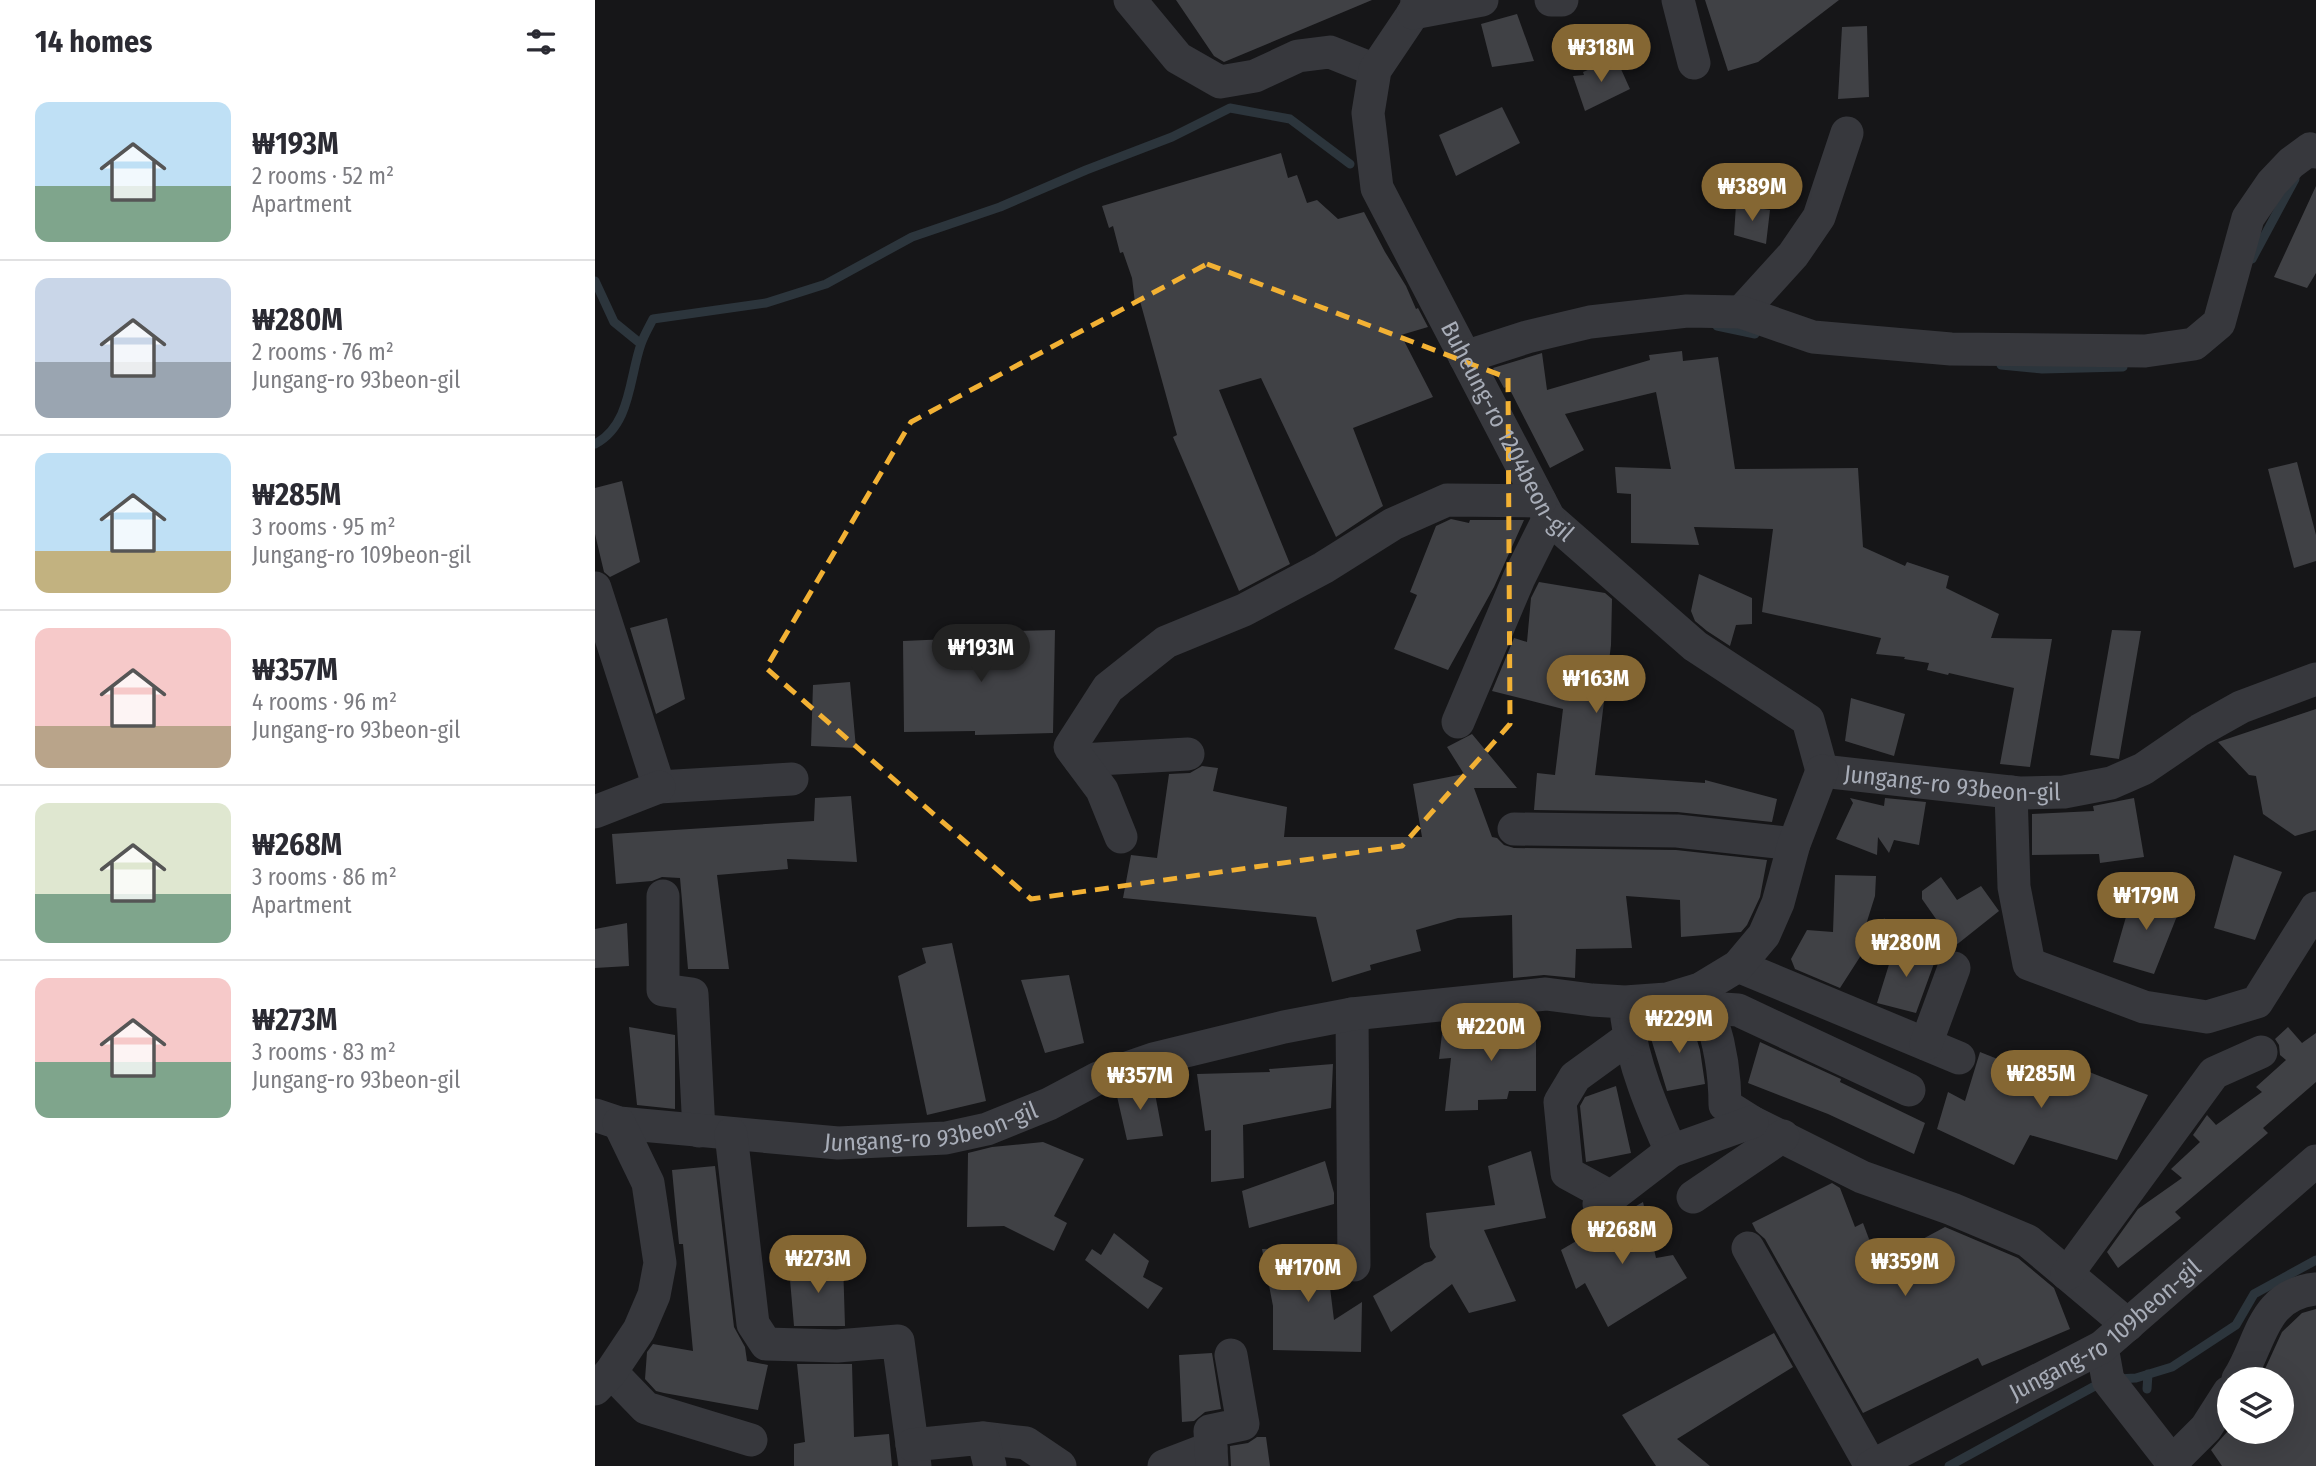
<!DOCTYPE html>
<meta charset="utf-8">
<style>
:root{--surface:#fff;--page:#f7f7f7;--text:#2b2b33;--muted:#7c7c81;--line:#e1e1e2;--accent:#856733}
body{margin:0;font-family:"Fira Sans Condensed",sans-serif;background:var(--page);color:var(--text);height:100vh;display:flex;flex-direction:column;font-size:26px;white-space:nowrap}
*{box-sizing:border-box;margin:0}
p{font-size:23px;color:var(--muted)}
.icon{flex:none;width:38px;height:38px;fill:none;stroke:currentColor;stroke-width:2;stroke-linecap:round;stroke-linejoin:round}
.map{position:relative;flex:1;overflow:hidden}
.sheet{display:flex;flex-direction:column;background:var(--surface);width:595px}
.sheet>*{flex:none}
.controls{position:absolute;left:1622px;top:1367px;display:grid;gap:14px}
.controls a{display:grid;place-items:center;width:77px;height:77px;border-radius:50%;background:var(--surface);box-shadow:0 7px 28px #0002;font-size:35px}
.price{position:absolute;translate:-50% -60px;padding:0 16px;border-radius:24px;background:var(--accent);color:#fff;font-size:23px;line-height:46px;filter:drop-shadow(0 2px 4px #0008)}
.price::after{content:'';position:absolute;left:50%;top:42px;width:21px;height:16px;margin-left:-10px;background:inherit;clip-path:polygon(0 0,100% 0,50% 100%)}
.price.selected{background:#222;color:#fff}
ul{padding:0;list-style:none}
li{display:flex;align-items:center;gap:21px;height:175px;padding:0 35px}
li+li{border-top:2px solid var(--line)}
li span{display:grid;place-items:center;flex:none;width:196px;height:140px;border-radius:14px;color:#555}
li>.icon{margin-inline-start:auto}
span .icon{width:84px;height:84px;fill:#fffc;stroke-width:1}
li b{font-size:30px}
h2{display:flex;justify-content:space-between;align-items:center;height:84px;padding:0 35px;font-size:30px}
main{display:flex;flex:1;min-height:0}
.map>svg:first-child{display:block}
</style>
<main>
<section class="sheet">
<h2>14 homes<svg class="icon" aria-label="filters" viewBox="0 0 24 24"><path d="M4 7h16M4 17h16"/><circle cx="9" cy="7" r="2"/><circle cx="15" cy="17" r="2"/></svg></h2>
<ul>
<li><span style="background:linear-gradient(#bfe0f5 60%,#7fa58c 0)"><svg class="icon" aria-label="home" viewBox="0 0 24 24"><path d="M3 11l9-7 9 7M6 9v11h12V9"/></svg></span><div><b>₩193M</b><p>2 rooms · 52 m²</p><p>Apartment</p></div></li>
<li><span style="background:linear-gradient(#c9d6e8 60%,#9aa5b1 0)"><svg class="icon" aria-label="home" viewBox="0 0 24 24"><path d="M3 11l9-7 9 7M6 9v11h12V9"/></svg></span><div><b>₩280M</b><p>2 rooms · 76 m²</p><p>Jungang-ro 93beon-gil</p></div></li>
<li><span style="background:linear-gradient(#bfe0f5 70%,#c2b280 0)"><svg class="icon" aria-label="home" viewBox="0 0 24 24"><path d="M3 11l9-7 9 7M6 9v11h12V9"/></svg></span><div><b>₩285M</b><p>3 rooms · 95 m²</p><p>Jungang-ro 109beon-gil</p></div></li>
<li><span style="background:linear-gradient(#f6c9c9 70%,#b9a48a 0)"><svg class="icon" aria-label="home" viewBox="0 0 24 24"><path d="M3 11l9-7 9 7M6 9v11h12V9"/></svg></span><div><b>₩357M</b><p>4 rooms · 96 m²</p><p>Jungang-ro 93beon-gil</p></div></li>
<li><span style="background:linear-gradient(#dfe7d0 65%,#7fa58c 0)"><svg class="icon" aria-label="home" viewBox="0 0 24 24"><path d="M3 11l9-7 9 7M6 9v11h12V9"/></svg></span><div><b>₩268M</b><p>3 rooms · 86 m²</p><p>Apartment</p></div></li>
<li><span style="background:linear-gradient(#f6c9c9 60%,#7fa58c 0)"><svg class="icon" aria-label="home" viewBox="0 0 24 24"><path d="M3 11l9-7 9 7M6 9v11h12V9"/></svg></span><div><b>₩273M</b><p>3 rooms · 83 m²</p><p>Jungang-ro 93beon-gil</p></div></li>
</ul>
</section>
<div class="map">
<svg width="1721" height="1466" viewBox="0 0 1721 1466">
<rect width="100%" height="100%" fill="#161618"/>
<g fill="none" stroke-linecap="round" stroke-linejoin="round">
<path stroke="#2c353c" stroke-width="9" d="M1657 259 1700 179
M0 281 19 322 46 344
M1122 326 1160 334
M1406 365 1447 369 1528 367
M0 444C36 425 34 378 46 344 49 335 54 327 58 319L171 303 231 284 317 237 405 207 491 170 577 137 635 108 695 119 755 164
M1522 1379 1541 1378 1577 1367 1641 1325 1659 1294 1721 1260
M1552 1389 1553 1374
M1354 1466 1498 1387 1508 1384"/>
</g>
<path fill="#404145" d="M581 0H777L629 62 619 56Z
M1110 0H1244L1163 62 1133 71Z
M922 14 939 61 897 67 886 24Z
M1272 26 1274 97 1243 99 1247 27Z
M1021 58 1035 89 990 111 978 76 989 75 988 72Z
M907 107 925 143 861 176 844 135Z
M686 153 693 178 702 175 712 203 722 200 743 219 769 212 790 252 811 286 821 309 823 308 833 327 806 335 838 397 758 428 788 506 741 537 666 378 624 390 695 564 644 591 578 437 582 435 545 301 540 303 537 278 528 252 525 253 518 226 514 228 507 206Z
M1721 186V273L1712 288 1679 277Z
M1141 205 1175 210 1171 244 1139 235Z
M1087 351 1088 361 1123 357 1140 469 1263 468 1268 547 1310 566 1312 562 1354 576 1351 588 1404 614 1396 638 1457 639 1435 767 1405 764 1419 688 1354 673 1353 675 1332 670 1334 663 1309 659 1310 657 1281 654 1286 638 1167 612 1178 529 1099 527 1104 545 1036 543V494L1022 493 1020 467 1076 469 1061 392 970 414 989 450 955 468 913 386 909 388 898 368 947 353 952 390 1055 360 1054 355Z
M1702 462 1721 535V561L1699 568 1673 469Z
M27 481 45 562 15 577 9 572 0 534V488Z
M856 519 874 523 875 520H929L899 587 853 670 799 649 822 595 815 592 841 526Z
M1104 574 1157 598V624L1141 625 1135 646 1112 631 1100 621 1096 611Z
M944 582 1010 593 1017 599 1016 645 1000 775 1110 783V780L1182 799 1177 822 1082 812 939 810 942 773 960 775 968 709 897 691 919 638 932 642 936 598Z
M72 618 90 699 61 714 35 628Z
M460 630 458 733 380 735V731L309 732 308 641 377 638V632Z
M1517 630 1546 631 1524 759 1495 755Z
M255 682 261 748 216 746 218 685Z
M1256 698 1310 714 1299 756 1250 741Z
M1721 709V830L1700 836 1668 814 1661 776 1654 775 1623 742Z
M877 734 922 788H879L897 837 902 838 909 845 919 848 1081 850 1172 860 1165 897 1152 925 1146 932 1086 937 1085 900 1031 896 1037 948 981 949 980 978 949 975 918 978 917 915 863 918 821 930 826 951 775 965 776 970 737 982 721 917 528 898 536 855 562 858 574 774 595 773 607 766 623 768 618 791 692 807 689 837H827L818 784 869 774 852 747Z
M256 796 262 862 192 859 193 869 122 875 134 969H93L85 878 67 877 57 881 21 884 17 834 219 821 220 798Z
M1255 798 1289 806 1290 798 1331 802 1324 845 1299 840 1294 853 1283 837 1282 855 1241 839 1258 803Z
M1539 798 1549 857 1505 863 1504 854 1437 855V814L1499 811 1498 806Z
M1639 855 1687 872 1660 940 1619 928Z
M1240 875 1281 876 1280 896 1269 931 1290 918 1245 988 1200 969 1196 959 1212 930 1238 932Z
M1346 877 1362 900 1386 886 1404 911 1360 946 1327 899V891Z
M1539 889 1586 906 1559 974 1518 962Z
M32 923 34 966 0 968V929Z
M1301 942 1341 958 1321 1013 1282 1003Z
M357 943 391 1101 332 1115 303 976 331 963 327 948Z
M474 975 489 1043 450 1053 426 980Z
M941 1014V1091H914L912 1099 883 1100V1110L850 1111 856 1058 844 1059 847 1034 902 1035 904 1018Z
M1095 1017 1105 1050 1110 1084 1072 1091 1054 1032Z
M34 1027 80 1035V1109L42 1105Z
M1693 1027 1707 1043 1721 1033V1082L1668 1128 1673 1133 1580 1212 1586 1218 1523 1268 1512 1252 1543 1209 1587 1178 1576 1169 1605 1142 1598 1135 1612 1115 1621 1125 1667 1092 1661 1087 1691 1060 1685 1055 1684 1045 1680 1039Z
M1165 1042 1246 1079 1245 1082 1330 1123 1319 1154 1233 1114 1153 1083Z
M1385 1052 1455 1080 1461 1059 1553 1095 1522 1160 1435 1135 1419 1165 1342 1129 1353 1092 1370 1101Z
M738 1064 736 1108 648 1125 649 1178 616 1182V1130L610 1131 602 1074 675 1072 674 1069Z
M558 1083 568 1136 532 1140 521 1092 542 1085Z
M1021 1086 1036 1153 991 1162 985 1106 990 1097Z
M448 1142 489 1159 459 1216 472 1223 459 1251 409 1226 372 1227 373 1153 397 1147Z
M936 1151 951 1218 889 1230 921 1301 874 1313 857 1284 796 1332 778 1296 830 1263 837 1261 841 1257 835 1247 831 1213 900 1205 893 1166Z
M730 1161 739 1193V1204L654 1228 647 1191Z
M120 1166 139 1327 150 1347 152 1361 173 1365 163 1410 69 1393 61 1391 50 1379 52 1352 58 1344 98 1351 88 1244H84L77 1170Z
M1237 1183 1245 1188 1260 1227 1268 1223 1283 1263 1350 1227 1423 1258 1459 1288 1475 1329 1387 1366 1383 1358 1268 1413 1170 1239 1161 1231 1157 1223Z
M1048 1202 1061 1258 1078 1255 1092 1278 1013 1327 990 1283 981 1289 966 1250Z
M519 1233 554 1261 548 1277 568 1288 553 1309 490 1260 497 1249 506 1255Z
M730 1247 739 1320 767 1302 766 1352 678 1350V1306L667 1249Z
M248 1262 250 1326H199L194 1268Z
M1721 1309V1466H1627L1616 1450 1632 1432H1687V1379H1677L1670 1369 1687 1332 1707 1313Z
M1179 1333 1198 1367 1082 1439 1115 1466H1061L1027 1415Z
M617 1353 626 1409 610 1412 599 1421 587 1422 584 1355Z
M202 1364H257L259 1437 294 1434 297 1466H199V1444L210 1442Z
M662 1437H671L675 1466H636L635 1446 653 1443Z"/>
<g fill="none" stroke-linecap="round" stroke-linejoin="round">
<g stroke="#37383d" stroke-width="33">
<path d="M535 0 583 58 625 82 660 76 703 56 735 52 780 70"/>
<path id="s1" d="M822 0 821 9 780 70 773 113 782 188 954 518 1100 646 1213 720 1227 771"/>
<path d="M956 0H967"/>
<path d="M1083 0 1099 63"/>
<path d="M818 13 887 0"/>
<path d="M1146 312 1198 255 1224 217 1252 133"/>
<path d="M870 357 932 337 995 322 1092 311 1146 312 1218 337 1356 349 1550 351 1599 344 1624 323 1653 218 1677 183 1696 163 1715 149 1721 152"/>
<path d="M0 588 64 787 197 779"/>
<path d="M863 722 924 578 954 518"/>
<path d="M485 760 593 754"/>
<path id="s2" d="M1227 771 1424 793 1469 792 1516 783 1548 769 1605 730 1646 707 1721 679"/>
<path d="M1416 792 1419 887 1434 964 1549 1007 1612 1017 1662 1002 1721 908"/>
<path d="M0 812 64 787"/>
<path d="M919 829 1082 831 1199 844"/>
<path d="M526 837 507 790 475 747 513 688 571 642 649 610 728 568 798 524 852 500 945 501"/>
<path d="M68 896V990L97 994 104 1131"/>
<path d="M1143 966 1364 1058"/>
<path d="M1105 989C1121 1025 1130 1065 1130 1105L1157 1122 1267 1177 1357 1209 1433 1241 1533 1325"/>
<path d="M1113 1008 1143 1010 1314 1090"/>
<path d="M757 1014 759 1265"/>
<path d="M1032 1018C1038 1064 1057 1109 1076 1151"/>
<path d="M1331 1044 1359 968"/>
<path id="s3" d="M0 1115 24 1123 243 1143 351 1138 392 1129 454 1104 503 1078 558 1059 689 1027 757 1014 951 994 997 1000 1030 1002 1072 999 1105 989 1143 966 1169 935 1183 903 1199 844 1227 771"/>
<path d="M136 1134 158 1324 171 1344 242 1346 303 1341 320 1466"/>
<path d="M1016 1197 972 1173 965 1102 980 1077 1035 1037"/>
<path d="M1098 1197 1188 1136"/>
<path d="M1004 1204 1016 1197 1076 1151 1157 1122"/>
<path d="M1153 1248 1276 1466"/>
<path d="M1472 1274 1619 1073 1666 1052"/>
<path d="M1507 1347 1513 1380 1580 1466"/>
<path d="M16 1372 51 1408 156 1440"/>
<path d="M1643 1379C1667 1342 1666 1295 1721 1289"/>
<path d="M0 1389 16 1372 44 1330 59 1295 65 1263 53 1183 24 1123"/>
<path d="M388 1438 431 1443 465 1466"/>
<path d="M317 1445 388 1438 395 1466"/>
<path d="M1577 1462 1611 1428 1634 1392"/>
<path d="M569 1466 616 1448"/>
<path d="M617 1466 615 1431 648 1424 636 1355"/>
<path id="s4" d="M1277 1466 1507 1347 1721 1161"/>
</g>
</g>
<path fill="none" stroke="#f2b134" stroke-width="5" stroke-dasharray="14 9" stroke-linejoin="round" d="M612 264 913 378 915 724 807 846 436 899 171 668 316 422Z"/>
<g text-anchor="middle" stroke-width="5" stroke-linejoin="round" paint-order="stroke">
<g font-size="24" fill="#a8adb8" stroke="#111113">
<text dy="8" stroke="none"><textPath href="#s1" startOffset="478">Buheung-ro 1204beon-gil</textPath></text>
<text dy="8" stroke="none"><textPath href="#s2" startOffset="131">Jungang-ro 93beon-gil</textPath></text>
<text dy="8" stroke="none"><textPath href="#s3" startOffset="340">Jungang-ro 93beon-gil</textPath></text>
<text dy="8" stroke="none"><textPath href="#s4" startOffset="271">Jungang-ro 109beon-gil</textPath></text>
</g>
</g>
</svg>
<div class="controls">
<a><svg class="icon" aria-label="layers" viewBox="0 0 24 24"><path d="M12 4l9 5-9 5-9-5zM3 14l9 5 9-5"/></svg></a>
</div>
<b class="price" style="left:1006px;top:84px">₩318M</b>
<b class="price" style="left:1157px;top:223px">₩389M</b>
<b class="price selected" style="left:386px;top:684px">₩193M</b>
<b class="price" style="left:1001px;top:715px">₩163M</b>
<b class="price" style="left:1551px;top:932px">₩179M</b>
<b class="price" style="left:1311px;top:979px">₩280M</b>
<b class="price" style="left:1084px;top:1055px">₩229M</b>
<b class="price" style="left:896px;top:1063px">₩220M</b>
<b class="price" style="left:1446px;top:1110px">₩285M</b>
<b class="price" style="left:545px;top:1112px">₩357M</b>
<b class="price" style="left:1027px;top:1266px">₩268M</b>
<b class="price" style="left:223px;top:1295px">₩273M</b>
<b class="price" style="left:1310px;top:1298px">₩359M</b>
<b class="price" style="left:713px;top:1304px">₩170M</b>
</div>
</main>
